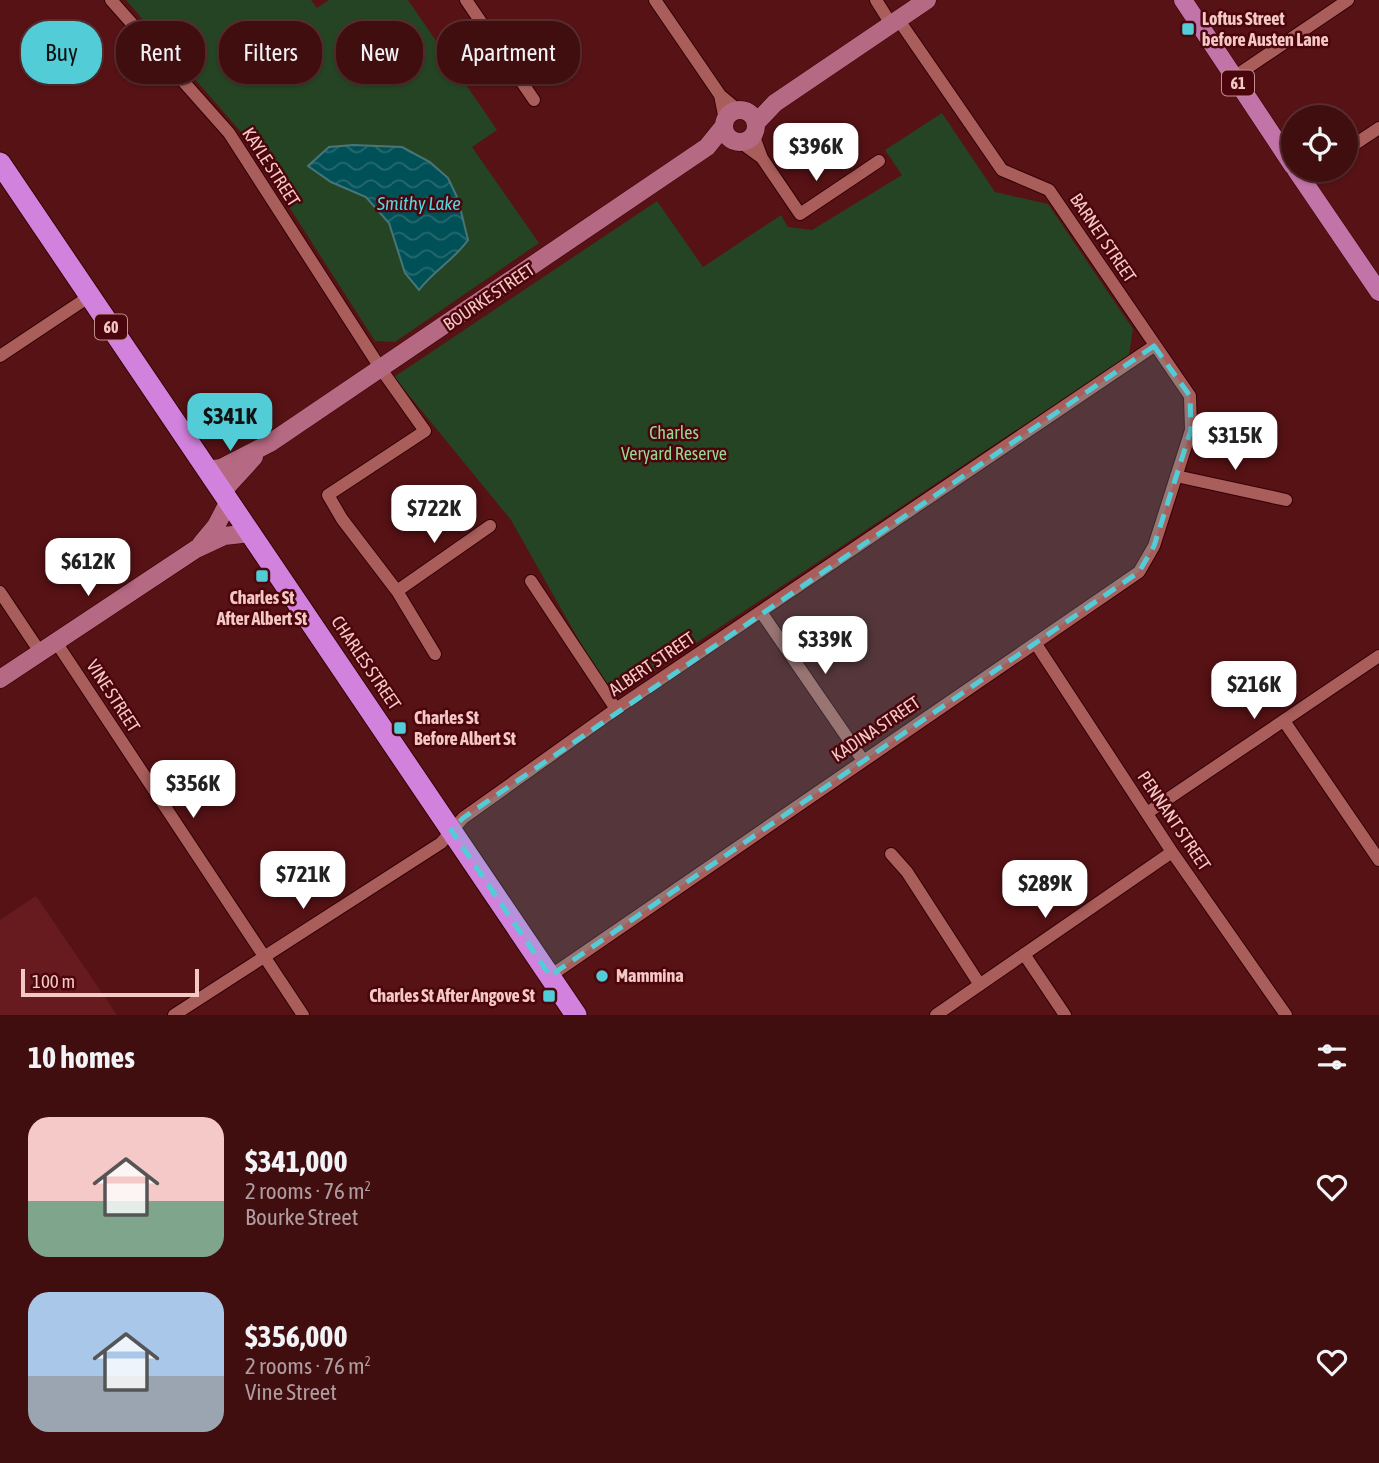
<!DOCTYPE html>
<meta charset="utf-8">
<style>
:root{--surface:#410e10;--page:#4c1c1e;--text:#f1f3f6;--muted:#ae9c9f;--line:#5a2e30;--accent:#52ccd6}
body{margin:0;font-family:"Asap Condensed",sans-serif;background:var(--page);color:var(--text);height:100vh;display:flex;flex-direction:column;font-size:26px;white-space:nowrap}
*{box-sizing:border-box;margin:0}
p{font-size:23px;color:var(--muted)}
.icon{flex:none;width:38px;height:38px;fill:none;stroke:currentColor;stroke-width:2;stroke-linecap:round;stroke-linejoin:round}
.map{position:relative;height:1015px;overflow:hidden}
.side{display:flex;flex-direction:column;background:var(--surface);flex:1}
.side>*{flex:none}
.hud{position:absolute;left:21px;top:21px;width:700px;height:63px;display:flex;gap:14px}
.fabs{position:absolute;left:1281px;top:105px;display:grid;gap:14px}
.fabs a{display:grid;place-items:center;width:77px;height:77px;border-radius:50%;background:var(--surface);box-shadow:0 2px 5px #0004,0 0 0 2px var(--line);font-size:35px}
.scale{position:absolute;left:21px;bottom:18px;width:178px;box-sizing:border-box;padding-left:7px;border:4px solid #f4c8c5;border-top:0;font-size:19px;line-height:24px;white-space:nowrap;color:#f4c8c5;-webkit-text-stroke:5px #4b050c;paint-order:stroke}
.price{position:absolute;translate:-50% -60px;padding:0 16px;border-radius:14px;background:#fff;color:#222;font-size:23px;line-height:46px;filter:drop-shadow(0 2px 4px #0008)}
.price::after{content:'';position:absolute;left:50%;top:42px;width:21px;height:16px;margin-left:-10px;background:inherit;clip-path:polygon(0 0,100% 0,50% 100%)}
.price.selected{background:var(--accent);color:#111}
ul{padding:0;list-style:none}
li{display:flex;align-items:center;gap:21px;height:175px;padding:0 28px}
li span{display:grid;place-items:center;flex:none;width:196px;height:140px;border-radius:21px;color:#555}
li>.icon{margin-inline-start:auto}
span .icon{width:84px;height:84px;fill:#fffc;stroke-width:1}
li b{font-size:30px}
h2{display:flex;justify-content:space-between;align-items:center;height:84px;padding:0 28px;font-size:30px}
.tag{padding:0 24px;border-radius:28px;background:var(--surface);box-shadow:0 2px 5px #0004,0 0 0 2px var(--line);font-size:24px;line-height:63px}
.tag.selected{background:var(--accent);color:#111}
.map>svg:first-child{display:block}
</style>
<div class="map">
<svg width="1379" height="1015" viewBox="0 0 1379 1015">
<defs>
<pattern id="water-waves" width="16" height="10" patternUnits="userSpaceOnUse" patternTransform="scale(1.75)"><rect width="16" height="10" fill="#005157"/><path d="M0 5q4-4 8 0t8 0" fill="none" stroke="#26696e"/></pattern>
</defs>
<rect width="100%" height="100%" fill="#571215"/>
<path fill="#671b1f" d="M36 896 117 1015H0V920Z"/>
<path fill="#254423" d="M126 0H311L317 8 329 0H408L497 130 472 147 539 243 395 342 375 341 241 132Z
M942 113 995 192 1048 204 1133 329 1129 355 612 699 511 520 394 377 657 201 703 267 781 215 788 227 812 230 902 175 885 150Z"/>
<path fill="url(#water-waves)" stroke="#497578" stroke-width="2" d="M353 145 402 147 430 162 448 178 458 199 468 240C454 260 434 270 419 290L405 273 389 223 366 197 331 182 308 166 329 147Z"/>
<g fill="none" stroke-linecap="round" stroke-linejoin="round">
<g stroke="#330105" stroke-width="14">
<path id="street" d="M111 0 229 133 381 369 425 431 328 495 342 519 397 591 435 654
M466 0 534 100
M655 0 720 95 738 110
M876 0 891 24
M1234 77 1348 0
M720 95 725 120
M753 134 762 158 800 214 879 161
M740 142 762 158
M1346 150 1379 128
M1302 179 1316 170
M0 356 90 296
M1176 476 1286 500
M531 581 616 709
M397 591 490 526
M0 592 40 652
M761 612 862 759
M56 642 303 1015
M1036 644 1172 852 1286 1015
M1284 721 1379 860
M1147 813 1379 656
M891 854 907 872 980 985
M1024 954 1065 1015
M550 976 1139 572 1154 546 1191 430 1190 396 1049 190 1002 170 898 19
M174 1015 441 843 463 818 616 709 1154 346
M936 1015 1172 852"/>
</g>
<g stroke="#330105" stroke-width="19">
<path id="secondary" d="M724 126a16 16 0 1 1 32 0a16 16 0 1 1-32 0Z
M756 123 775 103 927 0
M207 470 221 468 270 443 707 147 724 126
M222 492 254 457
M201 544 216 526 229 501
M0 679 196 549 224 536 251 533"/>
</g>
<g stroke="#330105" stroke-width="19">
<path id="primary" d="M1183 0 1293 166
M1296 170 1379 292"/>
</g>
<g stroke="#330105" stroke-width="23">
<path id="highway" d="M0 163 576 1015"/>
</g>
<use href="#street" stroke="#aa5e5b" stroke-width="12"/>
<use href="#secondary" stroke="#b66982" stroke-width="18"/>
<use href="#primary" stroke="#c274a8" stroke-width="18"/>
<use href="#highway" stroke="#d282dc" stroke-width="21"/>
</g>
<path fill="#52ccd6" fill-opacity="0.2" stroke="#52ccd6" stroke-width="5" stroke-dasharray="14 9" stroke-linejoin="round" d="M1154 346 1190 396 1191 430 1154 546 1139 572 550 976 451 830 463 818Z"/>
<g fill="#52ccd6" stroke="#4b050c" stroke-width="2.5">
<rect x="1181" y="22" width="14" height="14" rx="3.5"/>
<rect x="255" y="569" width="14" height="14" rx="3.5"/>
<rect x="393" y="721" width="14" height="14" rx="3.5"/>
<circle cx="602" cy="976" r="7"/>
<rect x="542" y="989" width="14" height="14" rx="3.5"/>
</g>
<g text-anchor="middle" stroke-width="5" stroke-linejoin="round" paint-order="stroke">
<g fill="#4b050c" stroke="#c18e8e" stroke-width="2">
<rect x="1222" y="70.5" width="32" height="25" rx="5"/>
<rect x="95" y="314.5" width="32" height="25" rx="5"/>
</g>
<g font-size="16" font-weight="bold" fill="#f4c8c5">
<text x="1238" y="89">61</text>
<text x="111" y="333">60</text>
</g>
<g font-size="18" font-weight="bold" fill="#f4c8c5" stroke="#4b050c" text-anchor="start">
<text x="1202" y="25">Loftus Street<tspan x="1202" dy="21">before Austen Lane</tspan></text>
<text x="262" y="604" text-anchor="middle">Charles St<tspan x="262" dy="21">After Albert St</tspan></text>
<text x="414" y="724">Charles St<tspan x="414" dy="21">Before Albert St</tspan></text>
<text x="616" y="982">Mammina</text>
<text x="535" y="1002" text-anchor="end">Charles St After Angove St</text>
</g>
<g font-size="18" fill="#f4c8c5" stroke="#4b050c">
<text transform="translate(271 167) rotate(57)" y="6">KAYLE STREET</text>
<text transform="translate(1103 238) rotate(56)" y="6">BARNET STREET</text>
<text transform="translate(489 297) rotate(-34)" y="6">BOURKE STREET</text>
<text transform="translate(366 663) rotate(56)" y="6">CHARLES STREET</text>
<text transform="translate(652 664) rotate(-34)" y="6">ALBERT STREET</text>
<text transform="translate(113 696) rotate(57)" y="6">VINE STREET</text>
<text transform="translate(876 729) rotate(-34)" y="6">KADINA STREET</text>
<text transform="translate(1174 821) rotate(56)" y="6">PENNANT STREET</text>
</g>
<g font-size="18" fill="#96d691" stroke="#4b050c">
<text x="674" y="439">Charles<tspan x="674" dy="21">Veryard Reserve</tspan></text>
</g>
<g font-size="19" font-style="italic" fill="#50d6e1" stroke="#4b050c">
<text x="419" y="210">Smithy Lake</text>
</g>
</g>
</svg>
<div class="fabs">
<a><svg class="icon" aria-label="locate" viewBox="0 0 24 24"><circle cx="12" cy="12" r="6"/><path d="M12 2v4M12 18v4M2 12h4M18 12h4"/></svg></a>
</div>
<div class="scale">100 m</div>
<b class="price" style="left:816px;top:183px">$396K</b>
<b class="price selected" style="left:230px;top:453px">$341K</b>
<b class="price" style="left:1235px;top:472px">$315K</b>
<b class="price" style="left:434px;top:545px">$722K</b>
<b class="price" style="left:88px;top:598px">$612K</b>
<b class="price" style="left:825px;top:676px">$339K</b>
<b class="price" style="left:1254px;top:721px">$216K</b>
<b class="price" style="left:193px;top:820px">$356K</b>
<b class="price" style="left:303px;top:911px">$721K</b>
<b class="price" style="left:1045px;top:920px">$289K</b>
<div class="hud">
<a class="tag selected">Buy</a>
<a class="tag">Rent</a>
<a class="tag">Filters</a>
<a class="tag">New</a>
<a class="tag">Apartment</a>
</div>
</div>
<section class="side">
<h2>10 homes<svg class="icon" aria-label="filters" viewBox="0 0 24 24"><path d="M4 7h16M4 17h16"/><circle cx="9" cy="7" r="2"/><circle cx="15" cy="17" r="2"/></svg></h2>
<ul>
<li><span style="background:linear-gradient(#f6c9c9 60%,#7fa58c 0)"><svg class="icon" aria-label="home" viewBox="0 0 24 24"><path d="M3 11l9-7 9 7M6 9v11h12V9"/></svg></span><div><b>$341,000</b><p>2 rooms · 76 m²</p><p>Bourke Street</p></div><svg class="icon" aria-label="heart" viewBox="0 0 24 24"><path d="M12 20l-8-8c-3-5 5-10 8-4 3-6 11-1 8 4z"/></svg></li>
<li><span style="background:linear-gradient(#a9c7e8 60%,#9aa5b1 0)"><svg class="icon" aria-label="home" viewBox="0 0 24 24"><path d="M3 11l9-7 9 7M6 9v11h12V9"/></svg></span><div><b>$356,000</b><p>2 rooms · 76 m²</p><p>Vine Street</p></div><svg class="icon" aria-label="heart" viewBox="0 0 24 24"><path d="M12 20l-8-8c-3-5 5-10 8-4 3-6 11-1 8 4z"/></svg></li>
</ul>
</section>
